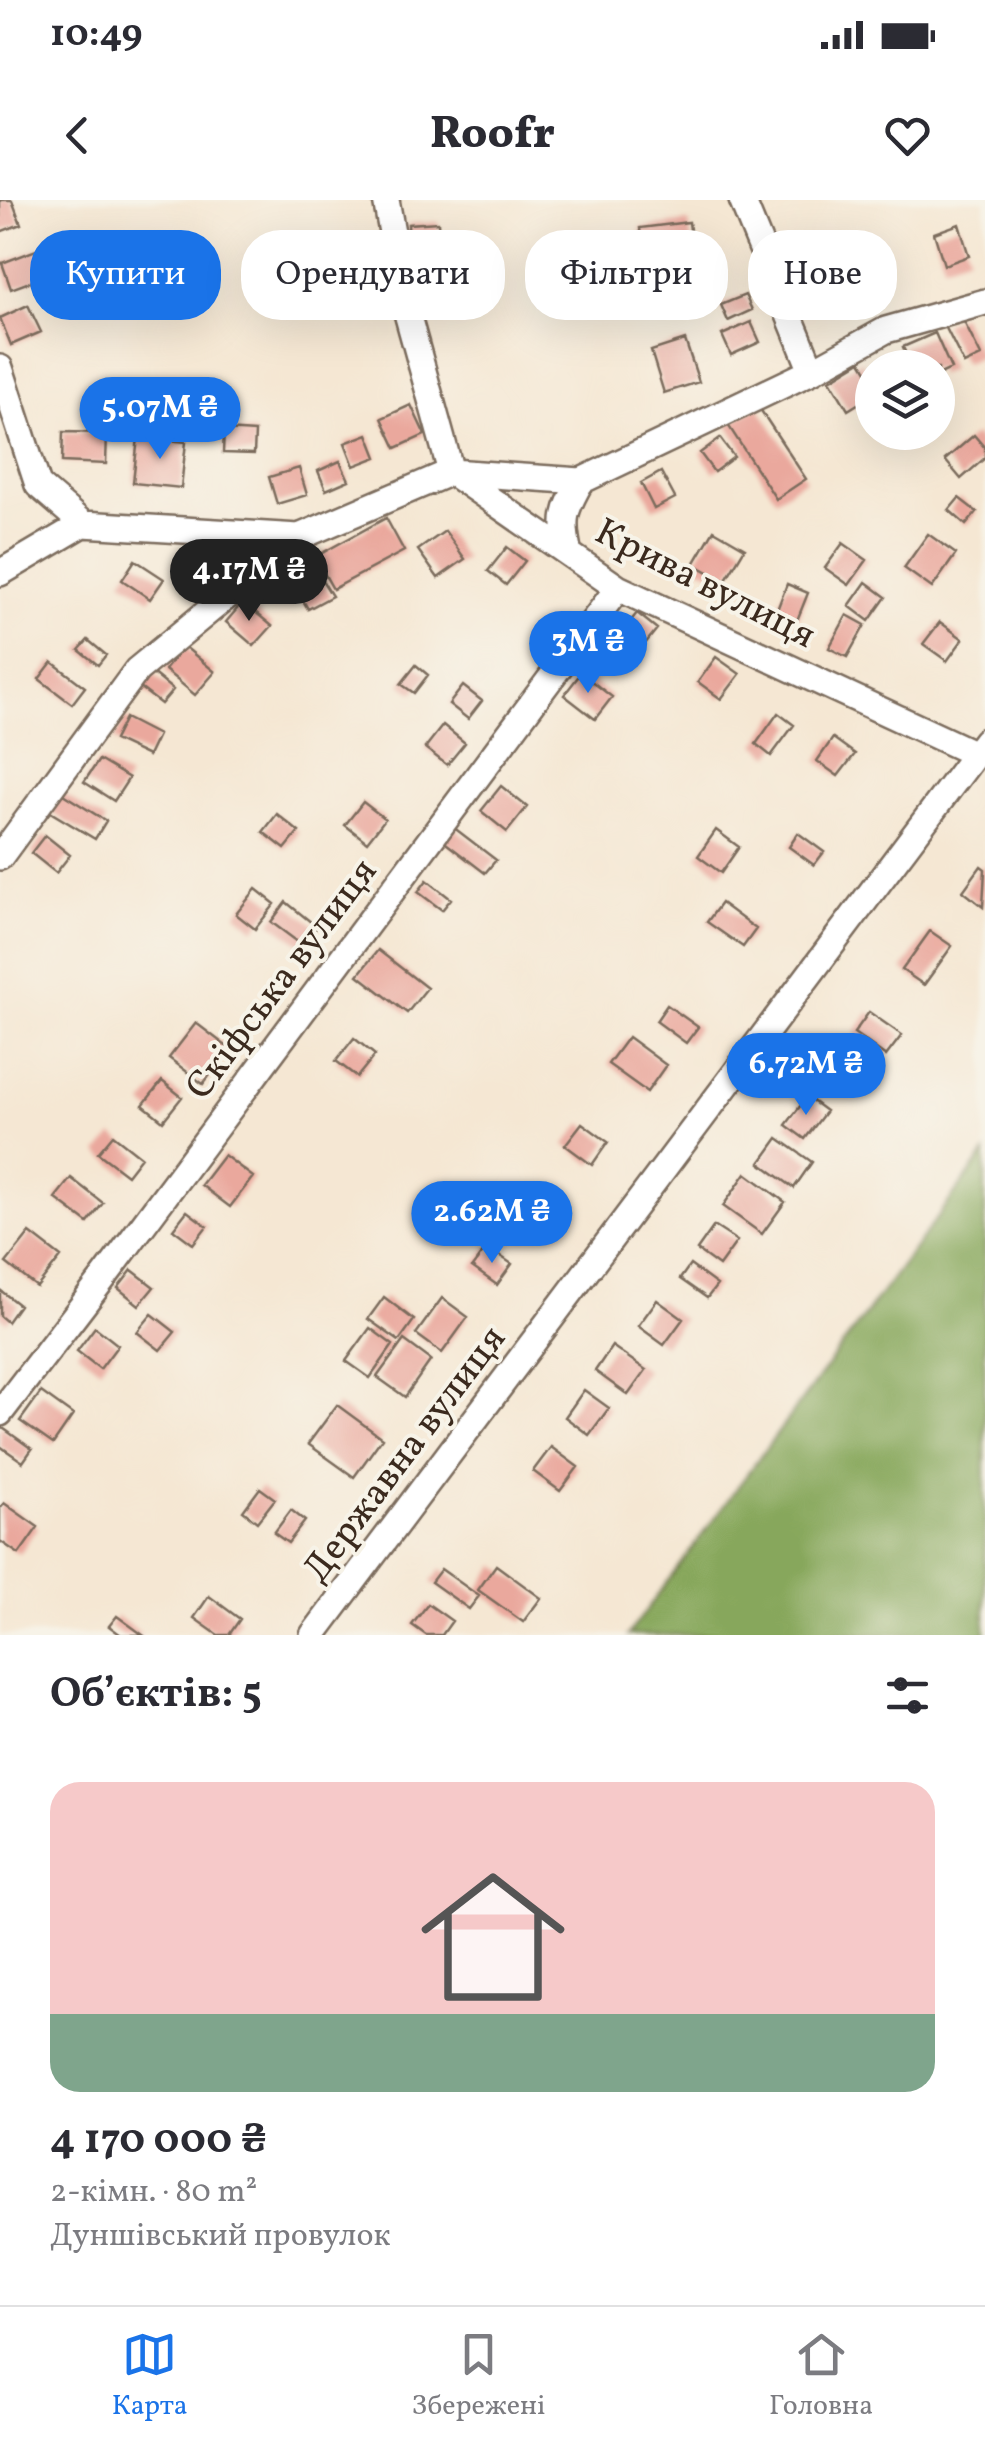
<!DOCTYPE html>
<html lang="uk">
<meta charset="utf-8">
<style>
:root{--surface:#fff;--page:#f2f2f3;--text:#2b2b33;--muted:#7c7c81;--line:#e1e1e2;--accent:#1a73e8}
body{margin:0;font-family:Vollkorn,serif;background:var(--page);color:var(--text);height:100vh;display:flex;flex-direction:column;font-size:38px;white-space:nowrap}
*{box-sizing:border-box;margin:0}
p{font-size:32px;color:var(--muted)}
.icon{flex:none;width:55px;height:55px;fill:none;stroke:currentColor;stroke-width:2;stroke-linecap:round;stroke-linejoin:round}
.map{position:relative;height:1435px;overflow:hidden}
.details{display:flex;flex-direction:column;background:var(--surface);flex:1}
.details>*{flex:none}
.top-card{position:absolute;left:30px;top:30px;width:925px;height:90px;display:flex;gap:20px}
.tools{position:absolute;left:855px;top:150px;display:grid;gap:20px}
.tools a{display:grid;place-items:center;width:100px;height:100px;border-radius:50%;background:var(--surface);box-shadow:0 10px 40px #0002;font-size:50px}
.price{position:absolute;translate:-50% -85px;padding:0 22px;border-radius:35px;background:var(--accent);color:#fff;font-size:32px;line-height:65px;filter:drop-shadow(0 2px 5px #0008)}
.price::after{content:'';position:absolute;left:50%;top:60px;width:30px;height:22px;margin-left:-15px;background:inherit;clip-path:polygon(0 0,100% 0,50% 100%)}
.price.active{background:#222;color:#fff}
ul{padding:0;list-style:none}
li{display:grid;align-content:center;gap:20px;height:530px;padding:0 50px}
li+li{border-top:2px solid var(--line)}
li span{display:grid;place-items:center;height:310px;border-radius:30px;color:#555}
li>.icon{margin-inline-start:auto}
span .icon{width:180px;height:180px;fill:#fffc;stroke-width:1}
li b{font-size:42px}
h2{display:flex;justify-content:space-between;align-items:center;height:120px;padding:0 50px;font-size:42px}
.tag{padding:0 35px;border-radius:40px;background:var(--surface);box-shadow:0 10px 40px #0002;font-size:35px;line-height:90px}
.tag.active{background:var(--accent);color:#fff}
.status{display:flex;justify-content:space-between;align-items:center;height:70px;padding:0 50px;background:var(--surface);direction:ltr}
.status svg{height:28px;fill:currentColor}
header{display:flex;justify-content:space-between;align-items:center;height:130px;padding:0 50px;background:var(--surface);font-size:45px;font-weight:800}
.menu{display:flex;justify-content:space-around;align-items:center;height:140px;border-top:2px solid var(--line);background:var(--surface);font-size:28px;color:var(--muted)}
.menu a{display:grid;justify-items:center;gap:5px}
.menu .active{color:var(--accent)}
.map>svg:first-child{display:block}
</style>
<div class="status"><b>10:49</b><svg viewBox="0 0 49 12"><path d="M0 12V9h3v3zM5 12V6h3v6zM10 12V3h3v9zM15 12V0h3v12zM26 1h20v11H26zM47 4h2v5h-2z"/></svg></div>
<header><svg class="icon" aria-label="back" viewBox="0 0 24 24"><path d="M15 5l-7 7 7 7"/></svg>Roofr<svg class="icon" aria-label="heart" viewBox="0 0 24 24"><path d="M12 20l-8-8c-3-5 5-10 8-4 3-6 11-1 8 4z"/></svg></header>
<div class="map">
<svg width="985" height="1435" viewBox="0 0 985 1435">
<rect width="100%" height="100%" fill="#f7f3e8"/>
<filter id="ink" filterUnits="userSpaceOnUse"><feTurbulence type="fractalNoise" baseFrequency=".01" numOctaves="2"/><feDisplacementMap in="SourceGraphic" scale="20" xChannelSelector="R" yChannelSelector="G"/><feConvolveMatrix kernelMatrix="1 2 1 2 8 2 1 2 1" color-interpolation-filters="sRGB"/></filter>
<filter id="wash" filterUnits="userSpaceOnUse"><feTurbulence type="fractalNoise" baseFrequency=".0048" numOctaves="4" result="noise"/><feDisplacementMap in="SourceGraphic" scale="40" xChannelSelector="R" yChannelSelector="G"/><feGaussianBlur stdDeviation="2.25" result="paint"/><feColorMatrix in="noise" values="0 0 0 0 0 0 0 0 0 0 0 0 0 0 0 0 0 1.4 0 .05"/><feComposite in="paint" operator="in"/></filter>
<g filter="url(#wash)">
<rect width="100%" height="100%" fill="#f5e7d3"/>
<path fill="#87a75b" stroke="#61683c" stroke-width="2.5" d="M985 953V1435H628Z"/>
<g id="blocks">
<path fill="#eaa89d" d="M0 0H12L21 24 0 32Z
M438 22 439 39 409 41 408 24Z
M689 22 693 54 643 60 640 28Z
M959 24 969 56 944 65 934 33Z
M87 42V68L73 69 72 43Z
M44 47 54 73 11 89 2 63Z
M864 54 875 82 853 91 842 63Z
M692 69 700 83 676 97 668 82Z
M441 70 443 84 409 89 407 75Z
M745 95 752 110 728 121 721 105Z
M28 105 41 132 11 145 0 118Z
M961 116 981 156 964 164 944 124Z
M751 122 760 142 731 155 722 135Z
M935 133 951 169 938 175V168H912L903 147Z
M685 140 699 182 664 193 651 151Z
M861 161 872 179V195L848 210 830 180Z
M123 189 141 191 135 228 117 226Z
M411 205 425 235 396 248 382 218Z
M758 206 806 279 776 299 728 225Z
M224 230 255 232 254 254 223 253Z
M63 232 107 233 106 264 62 262Z
M368 234 377 257 354 266 345 243Z
M974 235 985 248V258L961 279 945 260Z
M138 237 186 242 181 288 133 283Z
M720 238 734 257 714 272 700 253Z
M340 261 349 280 326 290 318 271Z
M299 268 307 295 277 304 269 277Z
M661 272 675 298 654 309 641 283Z
M959 298 977 312 966 325 949 310Z
M386 318 404 351 333 389 315 357Z
M714 330 745 348 725 381 694 364Z
M445 331 465 359 438 378 418 350Z
M928 334 956 354 932 388 904 368Z
M843 343 867 360 849 385 825 368Z
M507 347 525 361 506 385 488 371Z
M135 360 164 379 150 399 122 380Z
M314 367 332 396 308 409 291 380Z
M866 382 886 397 869 421 849 406Z
M787 384 808 393 796 423 775 415Z
M243 402 272 426 254 446 226 422Z
M637 413 657 429 636 455 616 440Z
M847 415 865 425 847 457 829 448Z
M940 422 963 439 947 461 923 444Z
M88 440 106 455 98 465 79 450Z
M184 446 215 472 195 495 165 470Z
M716 457 740 474 721 499 698 482Z
M52 462 85 487 72 504 39 479Z
M416 465 428 475 414 493 401 484Z
M151 472 173 490 161 504 139 487Z
M581 473 612 497 595 519 564 495Z
M463 486 482 501 468 519 449 504Z
M778 513 794 525 771 556 756 544Z
M125 518 158 535 148 556 114 540Z
M443 525 465 543 447 565 425 548Z
M833 538 855 554 838 576 817 561Z
M99 560 129 578 114 601 84 582Z
M501 586 527 607 507 632 481 611Z
M58 591 106 621 95 639 47 610Z
M363 602 385 619 367 642 345 625Z
M277 614 299 632 285 649 263 632Z
M453 627 496 660 485 673 442 640Z
M716 630 739 647 721 673 698 656Z
M798 633 824 652 814 665 789 647Z
M45 635 70 655 56 673 31 653Z
M981 666 985 669 983 707 963 691Z
M427 680 451 699 442 710 418 692Z
M256 689 275 704 255 729 236 714Z
M286 702 317 727 302 745 271 722Z
M721 703 756 729 743 747 707 722Z
M930 731 952 746 924 785 902 770Z
M378 750 427 788 407 813 358 775Z
M667 805 698 827 686 843 656 821Z
M869 812 902 835 886 856 854 833Z
M196 823 230 849 203 884 169 858Z
M628 837 666 865 647 892 608 864Z
M354 838 375 855 357 877 336 861Z
M162 881 182 897 163 921 143 905Z
M807 897 826 911 805 939 786 925Z
M582 923 608 942 592 965 565 945Z
M113 935 141 957 127 975 98 953Z
M778 938 812 962 794 988 760 963Z
M224 955 253 977 230 1007 201 985Z
M746 973 785 1002 762 1034 723 1006Z
M71 978 103 1003 88 1023 55 998Z
M520 997 544 1015 525 1040 501 1022Z
M187 1011 207 1026 193 1044 173 1029Z
M714 1026 737 1041 719 1066 697 1050Z
M30 1033 61 1057 37 1087 6 1063Z
M487 1047 512 1064 497 1085 472 1067Z
M690 1065 717 1085 707 1098 680 1079Z
M132 1070 154 1087 139 1105 118 1088Z
M0 1090 19 1105 7 1122 0 1116Z
M384 1097 414 1120 399 1141 368 1119Z
M442 1098 468 1117 442 1153 416 1134Z
M657 1100 683 1119 664 1145 638 1126Z
M152 1114 175 1132 160 1150 137 1132Z
M95 1127 118 1145 100 1169 77 1151Z
M370 1128 393 1145 370 1178 346 1161Z
M404 1140 431 1160 405 1197 377 1177Z
M612 1146 646 1170 628 1195 595 1171Z
M584 1190 609 1208 589 1235 565 1217Z
M41 1192 73 1215 53 1244 20 1221Z
M337 1205 382 1238 354 1277 308 1244Z
M0 1226 32 1249 23 1262 0 1246Z
M551 1247 578 1267 560 1291 533 1271Z
M260 1288 275 1299 257 1322 243 1311Z
M4 1303 38 1327 19 1354 0 1341V1308Z
M291 1310 305 1321 288 1343 274 1333Z
M496 1365 541 1398 523 1422 478 1390Z
M441 1369 479 1396 469 1409 431 1382Z
M209 1396 240 1419 229 1435H218L194 1418Z
M428 1404 452 1421 442 1435H426L412 1425Z
M117 1416 143 1435H121L109 1426Z"/>
</g>
</g>
<g filter="url(#ink)">
<use href="#blocks" fill-opacity="0" stroke="#7c6c5d" stroke-width="2.5"/>
<g fill="none" stroke-linecap="round" stroke-linejoin="round">
<g stroke="#7c6c5d" stroke-width="30">
<path id="minor" d="M386 0 407 113 451 272 618 388 975 554
M742 0 812 171
M0 168 38 285 83 324
M569 354C561 319 564 311 581 281
M0 373 83 324 299 337 451 272 581 281 812 171 886 130 985 102
M0 657 137 470 299 337
M0 1213 102 1080 618 388
M313 1435 985 541"/>
</g>
<use href="#minor" stroke="#fff" stroke-width="25"/>
</g>
</g>
<g text-anchor="middle" stroke-width="8" stroke-linejoin="round" paint-order="stroke">
<g font-size="38" fill="#3b2a1e" stroke="#f7f3e8">
<text transform="translate(706 382) rotate(27)" y="13">Крива вулиця</text>
<text transform="translate(280 778) rotate(-53)" y="13">Скіфська вулиця</text>
<text transform="translate(403 1253) rotate(-53)" y="13">Державна вулиця</text>
</g>
</g>
</svg>
<div class="tools">
<a><svg class="icon" aria-label="layers" viewBox="0 0 24 24"><path d="M12 4l9 5-9 5-9-5zM3 14l9 5 9-5"/></svg></a>
</div>
<b class="price" style="left:160px;top:262px">5.07M ₴</b>
<b class="price active" style="left:249px;top:424px">4.17M ₴</b>
<b class="price" style="left:588px;top:496px">3M ₴</b>
<b class="price" style="left:806px;top:918px">6.72M ₴</b>
<b class="price" style="left:492px;top:1066px">2.62M ₴</b>
<div class="top-card">
<a class="tag active">Купити</a>
<a class="tag">Орендувати</a>
<a class="tag">Фільтри</a>
<a class="tag">Нове</a>
</div>
</div>
<section class="details">
<h2>Об’єктів: 5<svg class="icon" aria-label="filters" viewBox="0 0 24 24"><path d="M4 7h16M4 17h16"/><circle cx="9" cy="7" r="2"/><circle cx="15" cy="17" r="2"/></svg></h2>
<ul>
<li><span style="background:linear-gradient(#f6c9c9 75%,#7fa58c 0)"><svg class="icon" aria-label="home" viewBox="0 0 24 24"><path d="M3 11l9-7 9 7M6 9v11h12V9"/></svg></span><div><b>4 170 000 ₴</b><p>2-кімн. · 80 m²</p><p>Дуншівський провулок</p></div></li>
</ul>
</section>
<nav class="menu">
<a class="active"><svg class="icon" aria-label="map" viewBox="0 0 24 24"><path d="M3 6l6-2 6 2 6-2v14l-6 2-6-2-6 2zM9 4v14M15 6v14"/></svg>Карта</a>
<a><svg class="icon" aria-label="saved" viewBox="0 0 24 24"><path d="M7 4h10v16l-5-4-5 4z"/></svg>Збережені</a>
<a><svg class="icon" aria-label="home" viewBox="0 0 24 24"><path d="M3 11l9-7 9 7M6 9v11h12V9"/></svg>Головна</a>
</nav>
